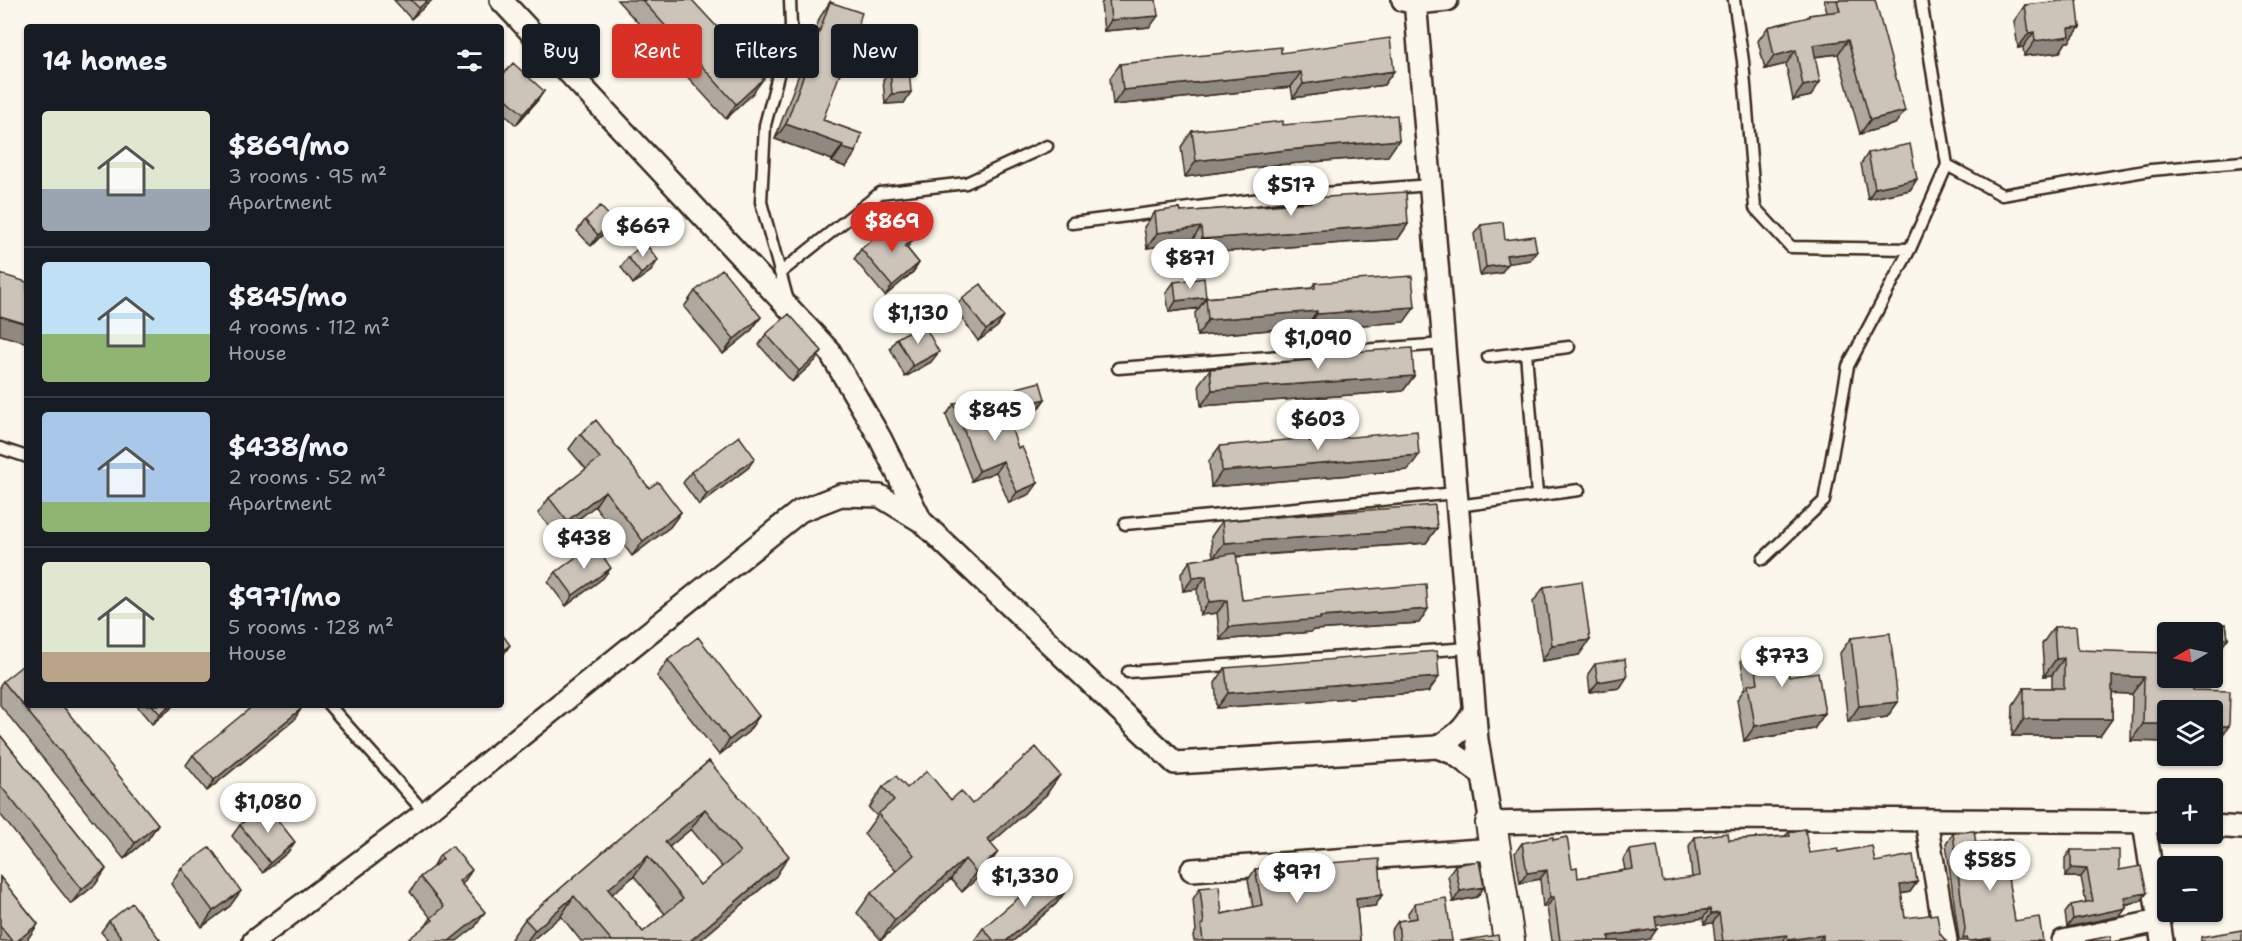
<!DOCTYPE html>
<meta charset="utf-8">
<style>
:root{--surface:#171b24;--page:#242831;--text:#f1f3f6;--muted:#9ea1a6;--line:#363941;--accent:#d93025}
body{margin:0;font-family:"Shantell Sans",sans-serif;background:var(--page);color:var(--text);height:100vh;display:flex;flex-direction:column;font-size:22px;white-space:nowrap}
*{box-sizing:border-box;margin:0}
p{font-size:20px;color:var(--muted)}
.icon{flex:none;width:33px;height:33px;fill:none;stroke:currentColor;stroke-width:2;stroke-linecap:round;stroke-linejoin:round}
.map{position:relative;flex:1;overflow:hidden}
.drawer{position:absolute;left:24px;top:24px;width:480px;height:684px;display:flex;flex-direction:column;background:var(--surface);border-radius:6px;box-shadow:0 2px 4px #0004}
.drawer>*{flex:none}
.guide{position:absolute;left:522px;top:24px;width:570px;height:54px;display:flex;gap:12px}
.needle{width:39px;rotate:261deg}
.tools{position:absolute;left:2157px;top:622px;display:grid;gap:12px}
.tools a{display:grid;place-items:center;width:66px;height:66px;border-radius:6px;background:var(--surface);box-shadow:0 2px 4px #0004;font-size:30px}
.price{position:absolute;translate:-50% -51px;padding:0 14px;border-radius:21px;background:#fff;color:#222;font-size:20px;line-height:39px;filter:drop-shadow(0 2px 3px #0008)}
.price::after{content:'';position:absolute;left:50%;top:36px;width:18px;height:14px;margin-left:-9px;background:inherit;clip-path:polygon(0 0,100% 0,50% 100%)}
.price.active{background:var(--accent);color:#fff}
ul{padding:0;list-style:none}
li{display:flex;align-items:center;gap:18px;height:150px;padding:0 18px}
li+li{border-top:2px solid var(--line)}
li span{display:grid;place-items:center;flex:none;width:168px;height:120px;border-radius:6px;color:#555}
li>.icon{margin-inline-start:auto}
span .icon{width:72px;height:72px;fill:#fffc;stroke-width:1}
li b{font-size:26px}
h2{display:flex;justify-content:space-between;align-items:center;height:72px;padding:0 18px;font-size:26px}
.pill{padding:0 21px;border-radius:6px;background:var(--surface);box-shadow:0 2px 4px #0004;font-size:21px;line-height:54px}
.pill.active{background:var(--accent);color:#fff}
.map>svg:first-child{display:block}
</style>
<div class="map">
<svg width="2242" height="941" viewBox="0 0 2242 941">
<rect width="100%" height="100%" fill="#fbf7ec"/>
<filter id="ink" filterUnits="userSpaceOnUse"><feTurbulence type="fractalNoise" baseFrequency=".0167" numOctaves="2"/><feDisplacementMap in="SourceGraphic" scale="12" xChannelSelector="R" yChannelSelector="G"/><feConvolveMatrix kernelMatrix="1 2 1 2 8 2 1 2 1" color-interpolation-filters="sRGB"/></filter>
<g filter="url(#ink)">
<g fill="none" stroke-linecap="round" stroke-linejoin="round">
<g stroke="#3b2a1e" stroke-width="15">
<path id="lane" d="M1734 0 1743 61 1755 208 1791 247 1910 249
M1947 165 2002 195 2151 170 2242 162
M1072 223 1284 196 1431 185
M780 273 880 193 966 183 1047 146
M788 301 761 202 765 125 791 26 790 0
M1526 352 1537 495
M1488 357 1569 347
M1118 368 1444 344
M0 448 27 457
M1457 506 1579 490
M1125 524 1456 493
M1763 559 1824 501 1848 366 1910 249 1947 165 1921 0
M1128 672 1469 648
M329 705 425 813"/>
</g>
<g stroke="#3b2a1e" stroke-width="26">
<path id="street" d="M501 0 830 352 880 438 921 521
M1403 0 1416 3 1447 0
M1415 0 1477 740 1491 823 1720 818 2168 822
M1437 747C1455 737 1465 729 1474 711
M1926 820 1946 941
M2144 822 2162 941
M2212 826 2242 828
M1192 870 1495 849
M254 941 425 813 800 511 841 495 880 496 921 521 1175 763 1437 747 1453 753 1482 774
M2063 941 2159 921"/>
</g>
<g stroke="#3b2a1e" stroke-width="34">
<path id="secondary" d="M1491 823 1509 941"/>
</g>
<use href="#lane" stroke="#fbf7ec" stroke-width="10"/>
<use href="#street" stroke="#fbf7ec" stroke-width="21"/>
<use href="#secondary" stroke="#fbf7ec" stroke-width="30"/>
</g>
<path fill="#afa99f" stroke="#3b2a1e" stroke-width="1.5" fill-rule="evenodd" d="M394 0H432L411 19Z
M617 0H692L753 93 726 119Z
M1104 0H1156L1150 27 1104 31 1101 4Z
M1824 0H1875L1895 124 1860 134 1838 54 1815 57 1811 96 1793 100 1786 64 1765 69 1758 41 1768 27 1807 18 1809 15 1827 13Z
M830 2 823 120 862 134 846 167 832 162V160L775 139 820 17Z
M2025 5 2080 27 2069 42H2066L2060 52 2024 56 2023 47 2018 48 2014 21Z
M1281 53 1384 85 1293 98 1291 87 1113 105 1110 78 1120 64Z
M890 70 911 92 904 103 885 104 883 80Z
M501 77 544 91 537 101 516 125 501 111Z
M1283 125 1388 156 1275 165 1185 177 1181 147 1192 131Z
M1868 153 1917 179 1910 190 1868 199 1861 164Z
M1311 198 1408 224 1398 239 1192 254 1191 242 1147 248 1144 227 1155 212H1181L1308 202Z
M585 220 614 221 606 231 591 246 577 231Z
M1481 225 1505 240 1537 251 1530 260 1507 263 1501 273 1480 276 1474 234Z
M913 240 907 248 919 263 913 272 885 296 854 259 861 249Z
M628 257 651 271 633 284 621 267Z
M1174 282 1206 297 1199 308 1169 312 1166 293Z
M1315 283 1404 322 1306 329V327L1197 336 1195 313 1206 298 1311 288Z
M695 291 761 317 750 332 723 354 684 307Z
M962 298 1004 317 997 327 978 341 955 308Z
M766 334 815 361 792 382 759 345Z
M897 338 931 362 905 377 890 348Z
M1320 354 1414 376 1403 391 1201 406 1199 384 1210 369 1316 360Z
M1017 388 1045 399 1037 410 1014 416 1010 398Z
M954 404 981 414 1018 448 1030 494 1009 503 996 472 972 481 946 415Z
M580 434 681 512 670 527 632 556 595 506 557 536 538 513 549 498 586 469 569 449Z
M1309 441 1408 470 1211 487 1209 461 1220 446Z
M748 468 699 505 683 483 691 472Z
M1222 521 1437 528 1426 543 1236 557 1242 600 1419 623 1313 630 1311 632 1220 640 1217 613 1200 615 1197 589 1183 591 1181 574 1190 561 1213 557 1211 537Z
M556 572 603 578 566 606 548 582Z
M1544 587 1579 655 1542 661 1533 602Z
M2226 624 2228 638 2216 655 2212 656V633H2177L2182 626Z
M2054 627 2078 650 2193 690 2217 743 2131 741 2132 694 2112 693V719L2100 736H2012L2013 705 2024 688H2052V675L2044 676 2042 644Z
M1851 638 1898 702 1887 717 1848 722 1840 653Z
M1752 645 1825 713 1814 729 1744 741 1737 700 1745 688 1741 661Z
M668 660 759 716 748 732 719 755 657 676Z
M1595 664 1620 688 1590 692 1588 674Z
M1225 668 1439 677 1428 692 1217 708 1215 683Z
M3 681 158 824 148 839 124 859 0 705V685Z
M136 705H175L152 724Z
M294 720 207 791 186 765 193 755Z
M0 735 106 869 95 885 71 904 0 814Z
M709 761 776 876 699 941H581L561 916 531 941H513L511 939 525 919ZM691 829 722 867 700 885 669 847ZM634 876 665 914 643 932 612 894Z
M883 787 907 788 972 804 1046 795 991 843 984 872 962 892 951 879 881 940 857 913 871 893 896 871 864 834 877 816 869 808Z
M240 825 288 852 263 873 232 836Z
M1789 832 1809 853 1838 852 1875 862 1917 882 1910 892 1901 894 1905 918 1940 934 1946 941H1715L1713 923 1704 924 1703 918 1656 925 1650 939 1638 941H1552L1547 907H1543L1540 879 1520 883 1515 853 1522 843 1553 840 1578 878 1625 870 1623 860 1630 850 1663 882 1692 878 1689 846 1695 837 1729 840 1785 836Z
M1953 833 2009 868 2011 877 2008 881 2015 921 2043 941H1958L1959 939 1946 843Z
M2071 850 2119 870 2141 901 2125 905 2126 908 2120 916 2067 927 2065 913 2071 905 2086 902 2081 877H2065V858Z
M440 855 462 884 475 927H425L431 918 410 892 420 877 432 868Z
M1455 865 1484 887 1477 897 1453 902 1448 876Z
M181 868 230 906 202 927 171 884Z
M1255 869 1382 895 1375 906 1357 908 1360 941H1194L1193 936 1196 931 1193 899 1200 888 1222 914 1253 907 1248 880Z
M0 877 38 924 26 941H0Z
M1067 889 1056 904 1013 941H974L983 928Z
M1415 903 1452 941H1392L1391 931 1398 921 1409 920 1408 913Z
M109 921 161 941H109L101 932Z"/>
<path fill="#8f8982" stroke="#3b2a1e" stroke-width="1.5" d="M428 0H432L411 19 419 8Z
M1158 16 1150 27 1104 31 1111 20Z
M2080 27 2069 42H2066L2060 52 2024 56 2035 41 2069 28Z
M2034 32 2023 47 2018 48 2029 33Z
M1848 40 1838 54 1803 58 1813 45Z
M1796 50 1786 64 1765 69 1774 56Z
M1394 71 1384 85 1293 98 1303 84Z
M1301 72 1291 87 1113 105 1123 90Z
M764 78 753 93 726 119 736 104Z
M1820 82 1811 96 1793 100 1803 86Z
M544 91 537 101 516 125 523 114Z
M911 92 904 103 885 104 892 94Z
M1905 111 1895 124 1860 134 1870 120Z
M786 124 843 145 832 160 775 139Z
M1399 140 1388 156 1275 165 1185 177 1196 161 1286 150Z
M842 148 856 152 846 167 832 162Z
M1917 179 1910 190 1868 199 1875 188Z
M614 221 606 231 591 246 598 235Z
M1408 224 1398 239 1192 254 1202 239Z
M1201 227 1191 242 1147 248 1157 233Z
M1537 251 1530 260 1500 265 1506 255Z
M658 260 651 271 633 284 641 274Z
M919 263 913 272 885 296 892 286Z
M1508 264 1501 273 1480 276 1486 267Z
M1206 297 1199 308 1169 312 1176 301Z
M1415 307 1404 322 1306 329 1317 314Z
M1317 311 1306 327 1197 336 1208 320Z
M0 316 27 324V343L0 335Z
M761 317 750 332 723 354 734 339Z
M1004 317 997 327 978 341 986 330Z
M822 351 815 361 792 382 799 371Z
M939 352 931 362 905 377 913 366Z
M1414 376 1403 391 1201 406 1212 390Z
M1045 399 1037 410 1014 416 1022 406Z
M1419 455 1408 470 1211 487 1222 471Z
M755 458 748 468 699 505 707 494Z
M1003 461 996 472 972 481 979 471Z
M1038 483 1030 494 1009 503 1017 492Z
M605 491 595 506 557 536 567 521Z
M681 512 670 527 632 556 643 541Z
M1437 528 1426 543 1213 558 1224 543Z
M611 568 603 578 566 606 573 595Z
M1206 576 1197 589 1183 591 1193 578Z
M1227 600 1217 613 1200 615 1209 602Z
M1428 609 1419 623 1313 630 1311 632 1220 640 1229 627 1320 617Z
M2228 638 2216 655 2212 656V640Z
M1590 640 1579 655 1542 661 1552 645Z
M510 645 501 658V652Z
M2064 658 2052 675 2044 676 2056 659Z
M2112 676 2144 677 2132 694 2100 693Z
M1439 677 1428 692 1217 708 1228 693Z
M1627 677 1620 688 1590 692 1598 682Z
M1898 702 1887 717 1848 722 1859 706Z
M170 705H175L152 724 160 714Z
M301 709 294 720 207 791 214 780Z
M1825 713 1814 729 1744 741 1755 726Z
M759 716 748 732 719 755 729 740Z
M2024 719H2112L2100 736H2012Z
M2143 724H2168V742L2131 741Z
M2212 726H2229L2217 743H2212Z
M1060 775 1046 795 973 859 987 839Z
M705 809 691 829 651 862 665 842Z
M158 824 148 839 124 859 135 843Z
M295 842 288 852 263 873 270 863Z
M998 852 984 872 962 892 976 872Z
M648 856 634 876 594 909 608 889Z
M789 856 776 876 699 941H690Z
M965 859 951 879 881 940 895 920Z
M2071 868 2087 869 2081 877H2065Z
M106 869 95 885 71 904 82 889Z
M472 870 462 885 459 881Z
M1547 870 1540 879 1520 883 1527 873Z
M1917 882 1910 892 1893 895 1900 885Z
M1484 887 1477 897 1453 902 1460 891Z
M1067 889 1056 904 1013 941H1006Z
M241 891 230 906 202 927 213 911Z
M2147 893 2141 901 2118 906 2124 897Z
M1382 895 1375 906 1348 909 1356 898Z
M574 896 561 916 531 941H527L535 930Z
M1550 897H1554L1547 907H1543Z
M2126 908 2120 916 2067 927 2073 919Z
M1710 909 1703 918 1648 927 1655 917Z
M485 912 475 927 457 941H449Z
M1719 913 1713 923 1704 924 1711 914Z
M38 924 27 940 26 941H17Z
M1657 929 1650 939 1638 941H1605L1609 936Z
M1787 935 1783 941H1731Z
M1823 935 1819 941H1787L1788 940Z
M1991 938 1988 941H1971Z"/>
<path fill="#ccc4b9" stroke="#3b2a1e" stroke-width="1.5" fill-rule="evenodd" d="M411 0H428L419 8Z
M642 0H692L764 78 736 104Z
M1109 0H1156L1158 16 1111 20Z
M1837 0H1875L1905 111 1870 120 1848 40 1813 45 1820 82 1803 86 1796 50 1774 56 1768 27 1809 17V15L1840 11Z
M2070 0H2077L2080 27 2069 28 2070 36 2035 41 2034 32 2029 33 2025 5Z
M830 2 862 13 823 120 862 134 856 152 842 148 843 145 786 124Z
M1390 38 1394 71 1303 84 1301 72 1123 90 1120 64 1281 47V53Z
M513 63 544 91 523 114 501 94V77Z
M909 68 911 92 892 94 890 70Z
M1397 115 1399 140 1286 150 1196 161 1192 131 1283 121V125Z
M1910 144 1917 179 1875 188 1868 153Z
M1406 192 1408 224 1202 239 1201 227 1157 233 1155 212 1180 208 1181 212 1311 202V198Z
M600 206 614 221 598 235 585 220Z
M897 220 913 240 905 246 919 263 892 286 861 249Z
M1503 222 1505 240 1534 236 1537 251 1506 255 1508 264 1486 267 1481 225Z
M645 243 658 260 641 274 628 257Z
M722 269 761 317 734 339 695 291Z
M0 274 27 282V324L0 316Z
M1412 276 1415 307 1317 314V311L1208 320 1206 298 1315 288V283Z
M1204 278 1206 297 1176 301 1174 282Z
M981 284 1004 317 986 330 962 298Z
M789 314 822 351 799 371 766 334Z
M923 323 939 352 913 366 897 338Z
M1412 348 1414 376 1212 390 1210 369 1321 359 1320 354Z
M1040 382 1045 399 1022 406 1017 388Z
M974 396 981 414 1004 406 1018 448 1022 447 1038 483 1017 492 1003 461 979 471 954 404Z
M596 420 649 488 658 482 681 512 643 541 605 491 567 521 549 498 600 458 580 434Z
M1417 431 1419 455 1222 471 1220 446 1309 438V441Z
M739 436 755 458 707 494 691 472Z
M1435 505 1437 528 1224 543 1222 521Z
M594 544 611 568 573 595 556 572Z
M1236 553 1242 600 1426 584 1428 609 1320 617V619L1229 627 1227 600 1209 602 1206 576 1193 578 1190 561Z
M1582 581 1590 640 1552 645 1544 587Z
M2226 624 2228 638 2212 640V633H2182V626Z
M2076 626 2078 650 2168 653V678H2194L2193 690 2230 691 2229 726H2212V711H2168V724H2143L2144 677 2112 676V719H2024V688H2064V658L2056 659 2054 627Z
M501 633 510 645 501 652Z
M1890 633 1898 702 1859 706 1851 638Z
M698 637 759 716 729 740 668 660Z
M1784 641 1789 677 1818 672 1825 713 1755 726 1748 685 1758 683 1752 645Z
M1437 651 1439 677 1228 693 1225 668Z
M1625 659 1627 677 1598 682 1595 664Z
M27 662V705H62L158 824 135 843 3 681Z
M152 705H170L160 714Z
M254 705H297L301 709 214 780 193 755Z
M0 735 106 869 82 889 0 785Z
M1036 747 1060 775 987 839 998 852 976 872 965 859 895 920 871 893 914 855 878 814 894 800 883 787 896 776 907 788 927 771 951 800 961 791 972 804Z
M709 761 789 856 690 941H612L574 896 535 930 525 919ZM705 809 740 852 700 885 665 842ZM648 856 683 899 643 932 608 889Z
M265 804 295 842 270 863 240 825Z
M1805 829 1809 853 1838 849V852L1872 846 1875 862 1913 855 1917 882 1900 885 1905 918 1937 914 1940 934 1946 941H1823V935L1788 940 1787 935 1731 941H1723L1719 913 1711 914 1710 909 1655 917 1657 929 1609 936V941H1560L1554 897H1550L1547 870 1527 873 1522 843 1553 837V840L1567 837 1572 868 1577 867 1578 878 1633 869 1630 850 1657 846 1663 882 1700 876 1695 837 1728 833 1729 840 1790 836 1789 832Z
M1974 831 1976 843 2011 839 2014 862 2009 863 2011 877 2008 878 2015 921 2039 917 2043 941H1991V938L1971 941H1968L1967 938 1963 939 1965 929 1953 833Z
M452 846 472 870 459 881 485 912 449 941H406L433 920 431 918 444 907 420 877 443 859 440 855Z
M210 847 241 891 213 911 181 868Z
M2071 850H2119V870L2141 866 2147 893 2124 897 2126 908 2073 919 2071 905 2093 901 2087 869 2071 868Z
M1379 859 1382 895 1356 898 1360 941H1203L1201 925 1204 924 1200 888 1219 886 1222 914 1262 905 1255 869Z
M1479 861 1484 887 1460 891 1455 865Z
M1051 870 1067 889 1006 941H994L983 928Z
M0 877 38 924 17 941H12L0 926Z
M1446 898 1452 941H1400L1398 921 1417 918 1415 903Z
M132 903 161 941H124L109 921Z
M2242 930V941H2201V937Z
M1498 935 1499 941H1460Z
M2111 936V941H2085Z"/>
</g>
</svg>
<div class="tools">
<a><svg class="needle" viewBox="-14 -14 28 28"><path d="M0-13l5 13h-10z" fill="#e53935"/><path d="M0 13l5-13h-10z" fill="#9ea1a6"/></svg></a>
<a><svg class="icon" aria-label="layers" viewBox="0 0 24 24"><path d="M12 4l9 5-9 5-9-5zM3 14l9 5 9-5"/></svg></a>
<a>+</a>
<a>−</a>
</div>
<b class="price" style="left:1291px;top:217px">$517</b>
<b class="price active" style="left:892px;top:253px">$869</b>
<b class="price" style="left:643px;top:258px">$667</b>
<b class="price" style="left:1190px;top:290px">$871</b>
<b class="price" style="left:918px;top:345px">$1,130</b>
<b class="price" style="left:1318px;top:370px">$1,090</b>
<b class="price" style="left:995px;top:442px">$845</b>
<b class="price" style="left:1318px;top:451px">$603</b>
<b class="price" style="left:584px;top:570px">$438</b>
<b class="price" style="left:1782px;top:688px">$773</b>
<b class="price" style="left:268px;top:834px">$1,080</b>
<b class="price" style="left:1990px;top:892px">$585</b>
<b class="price" style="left:1297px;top:904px">$971</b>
<b class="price" style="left:1025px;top:908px">$1,330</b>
<div class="guide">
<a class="pill">Buy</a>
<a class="pill active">Rent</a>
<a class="pill">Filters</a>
<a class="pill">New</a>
</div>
<section class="drawer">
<h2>14 homes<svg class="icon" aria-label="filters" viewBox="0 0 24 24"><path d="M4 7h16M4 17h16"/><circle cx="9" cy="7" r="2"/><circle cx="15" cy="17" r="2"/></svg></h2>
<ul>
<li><span style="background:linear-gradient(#dfe7d0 65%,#9aa5b1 0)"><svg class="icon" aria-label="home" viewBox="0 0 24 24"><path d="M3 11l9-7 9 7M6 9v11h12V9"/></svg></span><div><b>$869/mo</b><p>3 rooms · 95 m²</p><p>Apartment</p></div></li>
<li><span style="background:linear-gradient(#bfe0f5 60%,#8fb573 0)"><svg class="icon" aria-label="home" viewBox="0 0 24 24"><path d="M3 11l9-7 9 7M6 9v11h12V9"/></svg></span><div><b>$845/mo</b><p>4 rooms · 112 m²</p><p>House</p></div></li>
<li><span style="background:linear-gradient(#a9c7e8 75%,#8fb573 0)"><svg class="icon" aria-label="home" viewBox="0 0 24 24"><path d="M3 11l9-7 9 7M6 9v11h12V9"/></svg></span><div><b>$438/mo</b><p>2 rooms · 52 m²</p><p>Apartment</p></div></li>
<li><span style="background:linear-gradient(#dfe7d0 75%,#b9a48a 0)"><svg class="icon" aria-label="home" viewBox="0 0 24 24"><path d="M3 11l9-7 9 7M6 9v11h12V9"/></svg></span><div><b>$971/mo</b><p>5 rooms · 128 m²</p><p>House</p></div></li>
</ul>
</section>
</div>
